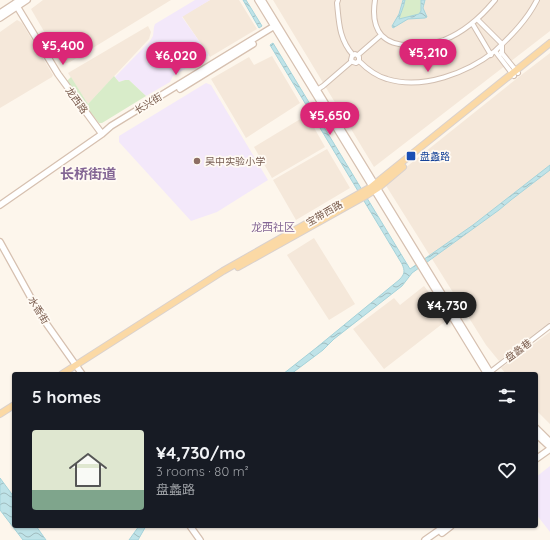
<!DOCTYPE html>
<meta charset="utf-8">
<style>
:root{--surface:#171b24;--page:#20242c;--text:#f1f3f6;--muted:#9ea1a6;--line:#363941;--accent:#db2777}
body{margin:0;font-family:Quicksand,"Noto Sans SC",sans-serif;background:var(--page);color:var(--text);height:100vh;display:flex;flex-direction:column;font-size:15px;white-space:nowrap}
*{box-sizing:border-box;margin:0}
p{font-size:13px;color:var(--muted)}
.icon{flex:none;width:22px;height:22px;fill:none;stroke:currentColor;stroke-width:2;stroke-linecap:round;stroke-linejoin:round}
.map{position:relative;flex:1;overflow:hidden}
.panel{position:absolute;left:12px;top:372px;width:526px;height:156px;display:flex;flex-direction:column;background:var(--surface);border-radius:4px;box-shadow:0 1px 3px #0004}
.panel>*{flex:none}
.price{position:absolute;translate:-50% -34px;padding:0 9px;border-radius:14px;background:var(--accent);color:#fff;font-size:13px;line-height:26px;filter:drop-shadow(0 1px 2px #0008)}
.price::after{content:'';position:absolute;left:50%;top:24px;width:12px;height:9px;margin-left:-6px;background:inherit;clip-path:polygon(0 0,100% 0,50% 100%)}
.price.active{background:#222;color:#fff}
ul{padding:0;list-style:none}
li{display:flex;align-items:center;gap:12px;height:100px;padding:0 20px}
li+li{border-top:1px solid var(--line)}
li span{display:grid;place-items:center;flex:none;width:112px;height:80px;border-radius:4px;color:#555}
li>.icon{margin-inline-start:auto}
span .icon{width:48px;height:48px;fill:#fffc;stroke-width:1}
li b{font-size:17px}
h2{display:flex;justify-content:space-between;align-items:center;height:48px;padding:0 20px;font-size:17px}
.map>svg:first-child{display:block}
</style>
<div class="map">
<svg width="550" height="540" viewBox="0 0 550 540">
<defs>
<pattern id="water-waves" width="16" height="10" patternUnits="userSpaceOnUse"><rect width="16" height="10" fill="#bfe3e8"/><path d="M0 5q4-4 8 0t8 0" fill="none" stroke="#a0bbbe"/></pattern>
</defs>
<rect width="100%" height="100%" fill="#fdf6ec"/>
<path fill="#f5e8da" d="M43 0H171L70 62 63 64 31 9Z
M210 0H239L257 29 210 57 182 16Z
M273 0H550V31L374 167Z
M17 20 19 21 22 23 53 75 52 77 0 108V32Z
M148 26 151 32 149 39 88 104 68 73Z
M550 53V322L499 361 486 345 385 184 520 76Z
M272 56 300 103 246 138 211 79 249 57 254 65Z
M307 115 325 147 272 178 254 147Z
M327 149 350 188 296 220 273 180Z
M314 238 355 304 329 320 287 255Z
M424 286 441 308 438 311 446 321 384 369 353 329 394 298 400 305Z
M550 332V424L536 410V374H506L501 368Z"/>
<path fill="#f3e8fa" d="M195 0H210L182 17 209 55 173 76 170 82 146 96 129 80H125L119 82 115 77 150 41 153 36 154 27 155 24Z
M206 83 211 85 268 180 217 212 191 221 119 142V136Z
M550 466V532L536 514V477Z"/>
<path fill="#d8ecc9" d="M405 0H421C421 3 421 7 421 11 420 16 405 19 399 19 400 14 404 7 405 0Z
M114 76 119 82 125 80H129L146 96 102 123H99L67 83V81L71 77 88 104Z"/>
<path fill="url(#water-waves)" stroke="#a5d3da" d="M243 0H246L262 26 259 28Z
M403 0H405C404 7 400 14 399 19L419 14 421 11V0H425L423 8 427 17 425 18 408 19 393 28 392 26 399 14Z
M273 43 410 269 473 225 550 165V170L511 200 499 210 412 273 402 286 334 339 323 350 291 374H283L316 348 399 280C405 274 405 271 402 264L270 45Z
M0 478 14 497V526H36L46 540H23L0 510Z
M139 526H146L138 540H129Z"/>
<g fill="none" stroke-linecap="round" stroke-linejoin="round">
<g stroke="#d1beb0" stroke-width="6">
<path id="street" d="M338 0 337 3C339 23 339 39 353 55
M375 0C370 32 384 47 416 45 426 44 435 43 444 40 464 32 481 17 495 0
M477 19 502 44V54
M472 23 491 55
M501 52 518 73
M358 55 381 35
M359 61 356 63 353 62 351 60 352 56 355 54 357 55 359 57V61C367 69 376 76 387 79 423 90 467 73 495 51
M514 76 495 51C511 36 527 20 537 0
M315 91 323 86 352 61
M489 373 550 326"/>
</g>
<g stroke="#d6c0b0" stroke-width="8">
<path id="secondary" d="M258 0 487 374
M262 0 491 374
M15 3 58 74 102 134
M0 13 20 0
M0 18 27 0
M180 89 253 44
M0 205 102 134 111 126 276 25
M0 242 41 316 82 374
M536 428 550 442
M536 434 550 447
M536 459 550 449
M190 526 200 540
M442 533 451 526
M425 540 445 526"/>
</g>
<g stroke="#dad1cd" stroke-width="8">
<path id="primary" d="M238 267 367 195 378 188 403 167
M62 374 223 271 371 187 550 43
M0 414 14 405"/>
</g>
<use href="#street" stroke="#fff" stroke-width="4"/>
<use href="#secondary" stroke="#fff" stroke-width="5.5"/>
<use href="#primary" stroke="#fbd9a5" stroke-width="6"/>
</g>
<rect fill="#1a4fb4" stroke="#fffaf3" stroke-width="1.5" x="406" y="151" width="10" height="10" rx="2"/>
<circle fill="#8d6e63" stroke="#fffaf3" stroke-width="1.5" cx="197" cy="161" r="4"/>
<g text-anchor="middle" stroke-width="3.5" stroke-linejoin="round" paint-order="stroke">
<g font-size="10" fill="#7a5c4d" stroke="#fffaf3">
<text transform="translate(77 100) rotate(54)" y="4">龙西路</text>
<text transform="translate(148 103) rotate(-31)" y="4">长兴街</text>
<text transform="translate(324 213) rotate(-30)" y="4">宝带西路</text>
<text transform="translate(39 310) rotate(59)" y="4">水香街</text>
<text transform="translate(518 350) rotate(-37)" y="4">盘蠡巷</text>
</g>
<g font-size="10" fill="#164399" stroke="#fffaf3" text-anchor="start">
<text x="420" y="160">盘蠡路</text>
</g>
<g font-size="10" fill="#785e54" stroke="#fffaf3" text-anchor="start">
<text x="205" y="165">吴中实验小学</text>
</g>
<g font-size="11" fill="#846695" stroke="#fffaf3">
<text x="273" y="231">龙西社区</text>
</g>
<g font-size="14" font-weight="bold" fill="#846695" stroke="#fffaf3">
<text x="88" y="179">长桥街道</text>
</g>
</g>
</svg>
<b class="price" style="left:63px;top:66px">¥5,400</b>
<b class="price" style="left:428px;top:73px">¥5,210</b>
<b class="price" style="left:176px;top:76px">¥6,020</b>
<b class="price" style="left:330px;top:136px">¥5,650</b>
<b class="price active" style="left:447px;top:326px">¥4,730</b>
<section class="panel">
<h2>5 homes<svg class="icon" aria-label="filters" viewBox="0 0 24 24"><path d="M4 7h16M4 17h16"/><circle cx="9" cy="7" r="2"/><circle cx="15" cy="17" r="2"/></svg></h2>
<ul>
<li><span style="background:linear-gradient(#dfe7d0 75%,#7fa58c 0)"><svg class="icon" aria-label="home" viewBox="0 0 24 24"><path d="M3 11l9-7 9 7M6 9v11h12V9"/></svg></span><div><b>¥4,730/mo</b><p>3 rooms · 80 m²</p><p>盘蠡路</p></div><svg class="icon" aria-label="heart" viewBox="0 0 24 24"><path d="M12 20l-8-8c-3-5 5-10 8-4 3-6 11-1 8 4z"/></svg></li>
</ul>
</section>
</div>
